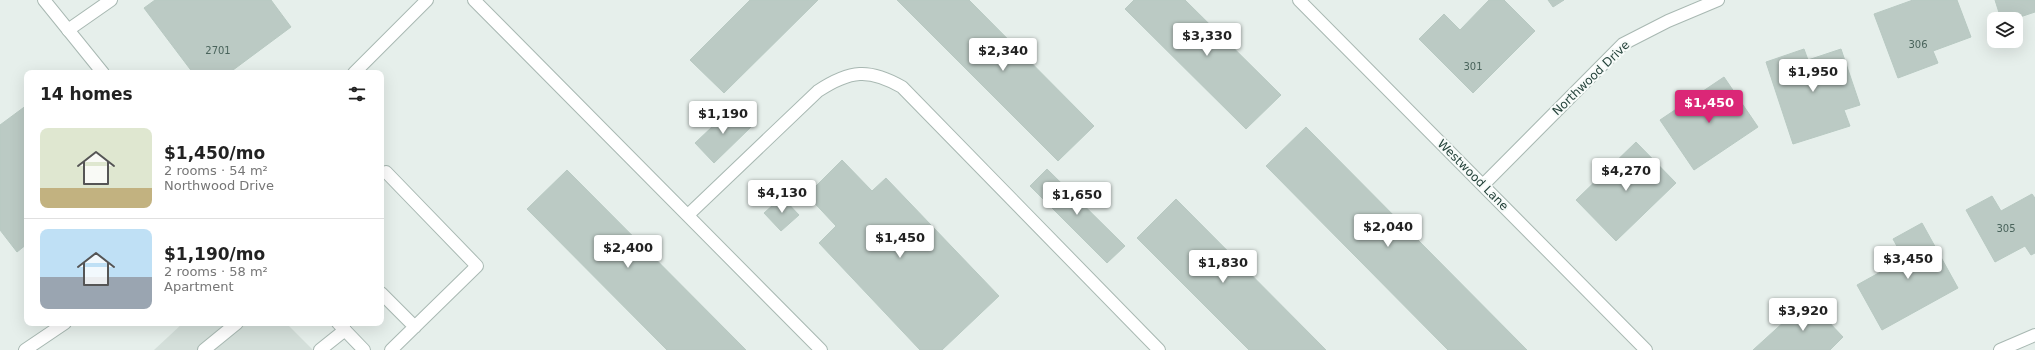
<!DOCTYPE html>
<meta charset="utf-8">
<style>
:root{--surface:#fff;--page:#f6f6f6;--text:#222;--muted:#767676;--line:#e0e0e0;--accent:#db2777}
body{margin:0;font-family:"DejaVu Sans",sans-serif;background:var(--page);color:var(--text);height:100vh;display:flex;flex-direction:column;font-size:15px;white-space:nowrap}
*{box-sizing:border-box;margin:0}
p{font-size:13px;color:var(--muted)}
.icon{flex:none;width:22px;height:22px;fill:none;stroke:currentColor;stroke-width:2;stroke-linecap:round;stroke-linejoin:round}
.map{position:relative;flex:1;overflow:hidden}
.drawer{position:absolute;left:24px;top:70px;width:360px;height:256px;display:flex;flex-direction:column;background:var(--surface);border-radius:8px;box-shadow:0 4px 16px #0002}
.drawer>*{flex:none}
.tools{position:absolute;left:1987px;top:12px;display:grid;gap:8px}
.tools a{display:grid;place-items:center;width:36px;height:36px;border-radius:8px;background:var(--surface);box-shadow:0 4px 16px #0002;font-size:20px}
.price{position:absolute;translate:-50% -34px;padding:0 9px;border-radius:4px;background:#fff;color:#222;font-size:13px;line-height:26px;filter:drop-shadow(0 1px 2px #0008)}
.price::after{content:'';position:absolute;left:50%;top:24px;width:12px;height:9px;margin-left:-6px;background:inherit;clip-path:polygon(0 0,100% 0,50% 100%)}
.price.selected{background:var(--accent);color:#fff}
ul{padding:0;list-style:none}
li{display:flex;align-items:center;gap:12px;height:100px;padding:0 16px}
li+li{border-top:1px solid var(--line)}
li span{display:grid;place-items:center;flex:none;width:112px;height:80px;border-radius:8px;color:#555}
li>.icon{margin-inline-start:auto}
span .icon{width:48px;height:48px;fill:#fffc;stroke-width:1}
li b{font-size:17px}
h2{display:flex;justify-content:space-between;align-items:center;height:48px;padding:0 16px;font-size:17px}
.map>svg:first-child{display:block}
</style>
<div class="map">
<svg width="2035" height="350" viewBox="0 0 2035 350">
<rect width="100%" height="100%" fill="#e6efeb"/>
<path fill="#d4dfda" d="M183 323H286L313 350H154Z"/>
<path fill="#bbcac4" stroke="#b8c9c2" d="M155 0H271L291 27 229 73H193L144 8Z
M750 0H818L724 93 690 60Z
M897 0H969L1094 126 1058 161Z
M1134 0H1185L1281 95 1246 129 1125 9Z
M1489 0H1504L1535 31 1473 93 1419 39 1444 14 1460 30Z
M1548 0H1564L1553 7Z
M1913 0H1957L1971 37 1933 51 1938 63 1898 78 1874 14Z
M1995 0H2035V12L2014 19H2001Z
M1804 49 1808 60 1841 49 1860 105 1844 110 1850 126 1793 144 1766 62Z
M1724 77 1758 127 1694 170 1660 120Z
M27 105V244L17 252 0 230V125Z
M732 108 751 127 714 163 695 143Z
M1306 127 1527 350H1448L1266 166Z
M1636 142 1676 183 1616 241 1576 200Z
M842 160 872 191 886 178 999 296 942 350H920L819 243 836 226 807 195Z
M1047 169 1125 246 1107 263 1030 186Z
M567 170 746 350H667L527 209Z
M2032 194 2035 198V253L2031 255 2025 246 1995 262 1966 210 1992 196 2001 211Z
M782 197 799 215 781 231 764 213Z
M1176 199 1326 350H1249L1137 238Z
M1922 223 1958 288 1882 330 1857 285 1904 259 1893 239Z
M1808 300 1843 337 1830 350H1753Z"/>
<g fill="none" stroke-linecap="round" stroke-linejoin="round">
<g stroke="#a8b8b2" stroke-width="14">
<path id="service" d="M474 0 821 350
M68 30 111 0
M386 172 477 266 391 350
M688 215 818 91C850 70 869 68 902 87L1159 350
M381 293 415 327
M204 350 237 323
M320 350 345 330"/>
</g>
<g stroke="#a8b8b2" stroke-width="14">
<path id="minor" d="M44 0 103 73
M1299 0 1646 350
M1483 185 1623 44 1668 21 1718 0
M338 323 364 350
M2000 350 2035 335"/>
</g>
<g stroke="#a8b8b2" stroke-width="14">
<path id="tertiary" d="M354 73 427 0
M25 350 65 323"/>
</g>
<use href="#service" stroke="#fff" stroke-width="12"/>
<use href="#minor" stroke="#fff" stroke-width="12"/>
<use href="#tertiary" stroke="#fff" stroke-width="12"/>
</g>
<g text-anchor="middle" stroke-width="4" stroke-linejoin="round" paint-order="stroke">
<g font-size="10" fill="#4a645c">
<text x="1918" y="48">306</text>
<text x="218" y="54">2701</text>
<text x="1473" y="70">301</text>
<text x="2006" y="232">305</text>
</g>
<g font-size="12" fill="#24423a" stroke="#f7fbf9">
<text transform="translate(1591 78) rotate(-44)" y="4">Northwood Drive</text>
<text transform="translate(1473 175) rotate(45)" y="4">Westwood Lane</text>
</g>
</g>
</svg>
<div class="tools">
<a><svg class="icon" aria-label="layers" viewBox="0 0 24 24"><path d="M12 4l9 5-9 5-9-5zM3 14l9 5 9-5"/></svg></a>
</div>
<b class="price" style="left:1207px;top:57px">$3,330</b>
<b class="price" style="left:1003px;top:72px">$2,340</b>
<b class="price" style="left:1813px;top:93px">$1,950</b>
<b class="price selected" style="left:1709px;top:124px">$1,450</b>
<b class="price" style="left:723px;top:135px">$1,190</b>
<b class="price" style="left:1626px;top:192px">$4,270</b>
<b class="price" style="left:782px;top:214px">$4,130</b>
<b class="price" style="left:1077px;top:216px">$1,650</b>
<b class="price" style="left:1388px;top:248px">$2,040</b>
<b class="price" style="left:900px;top:259px">$1,450</b>
<b class="price" style="left:628px;top:269px">$2,400</b>
<b class="price" style="left:1908px;top:280px">$3,450</b>
<b class="price" style="left:1223px;top:284px">$1,830</b>
<b class="price" style="left:1803px;top:332px">$3,920</b>
<section class="drawer">
<h2>14 homes<svg class="icon" aria-label="filters" viewBox="0 0 24 24"><path d="M4 7h16M4 17h16"/><circle cx="9" cy="7" r="2"/><circle cx="15" cy="17" r="2"/></svg></h2>
<ul>
<li><span style="background:linear-gradient(#dfe7d0 75%,#c2b280 0)"><svg class="icon" aria-label="home" viewBox="0 0 24 24"><path d="M3 11l9-7 9 7M6 9v11h12V9"/></svg></span><div><b>$1,450/mo</b><p>2 rooms · 54 m²</p><p>Northwood Drive</p></div></li>
<li><span style="background:linear-gradient(#bfe0f5 60%,#9aa5b1 0)"><svg class="icon" aria-label="home" viewBox="0 0 24 24"><path d="M3 11l9-7 9 7M6 9v11h12V9"/></svg></span><div><b>$1,190/mo</b><p>2 rooms · 58 m²</p><p>Apartment</p></div></li>
</ul>
</section>
</div>
